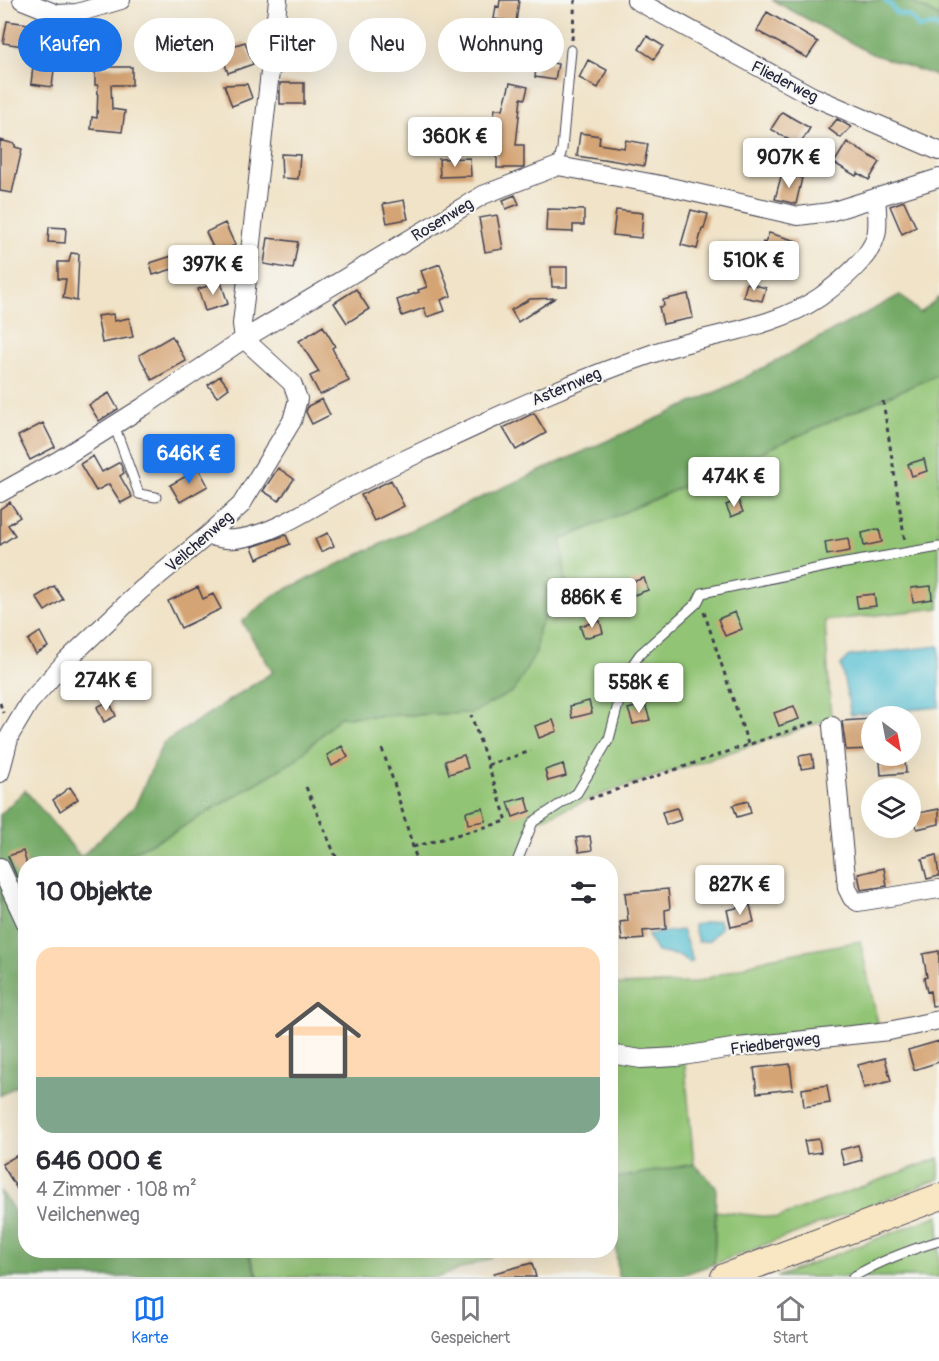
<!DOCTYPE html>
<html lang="de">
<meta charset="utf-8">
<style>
:root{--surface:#fff;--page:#f2f2f3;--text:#2b2b33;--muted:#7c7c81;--line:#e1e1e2;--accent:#1a73e8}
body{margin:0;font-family:Pangolin,sans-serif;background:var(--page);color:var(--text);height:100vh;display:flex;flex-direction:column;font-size:22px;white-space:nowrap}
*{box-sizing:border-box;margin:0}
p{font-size:20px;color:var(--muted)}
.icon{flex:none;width:33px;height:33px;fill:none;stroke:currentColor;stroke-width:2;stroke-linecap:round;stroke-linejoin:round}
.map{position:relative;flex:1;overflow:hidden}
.panel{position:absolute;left:18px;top:856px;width:600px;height:402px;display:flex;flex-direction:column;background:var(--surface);border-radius:24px;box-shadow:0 6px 24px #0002}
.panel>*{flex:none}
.guide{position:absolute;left:18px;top:18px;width:600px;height:54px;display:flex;gap:12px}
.needle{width:39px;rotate:148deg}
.buttons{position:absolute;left:861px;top:706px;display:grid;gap:12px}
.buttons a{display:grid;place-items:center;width:60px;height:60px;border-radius:50%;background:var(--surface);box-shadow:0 6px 24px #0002;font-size:30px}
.price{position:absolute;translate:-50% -51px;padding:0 14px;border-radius:6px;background:#fff;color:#222;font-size:20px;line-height:39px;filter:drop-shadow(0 2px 3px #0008)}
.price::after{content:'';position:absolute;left:50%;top:36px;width:18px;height:14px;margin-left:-9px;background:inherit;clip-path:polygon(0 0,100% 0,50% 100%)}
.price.selected{background:var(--accent);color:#fff}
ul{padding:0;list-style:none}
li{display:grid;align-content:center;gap:12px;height:318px;padding:0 18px}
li+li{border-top:2px solid var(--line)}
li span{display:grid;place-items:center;height:186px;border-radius:18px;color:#555}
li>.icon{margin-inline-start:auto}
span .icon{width:108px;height:108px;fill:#fffc;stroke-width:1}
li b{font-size:26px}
h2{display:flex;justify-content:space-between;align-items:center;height:72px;padding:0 18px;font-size:26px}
.pill{padding:0 21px;border-radius:27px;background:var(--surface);box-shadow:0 6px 24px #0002;font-size:21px;line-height:54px}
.pill.selected{background:var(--accent);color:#fff}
.menu{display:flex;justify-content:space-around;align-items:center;height:84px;border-top:2px solid var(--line);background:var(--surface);font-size:16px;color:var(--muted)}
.menu a{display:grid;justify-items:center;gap:3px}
.menu .selected{color:var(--accent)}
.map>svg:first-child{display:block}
</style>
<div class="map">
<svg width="939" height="1277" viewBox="0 0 939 1277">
<rect width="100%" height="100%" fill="#f6f6f2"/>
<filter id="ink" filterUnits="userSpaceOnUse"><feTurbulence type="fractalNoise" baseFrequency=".0167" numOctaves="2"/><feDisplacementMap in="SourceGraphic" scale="12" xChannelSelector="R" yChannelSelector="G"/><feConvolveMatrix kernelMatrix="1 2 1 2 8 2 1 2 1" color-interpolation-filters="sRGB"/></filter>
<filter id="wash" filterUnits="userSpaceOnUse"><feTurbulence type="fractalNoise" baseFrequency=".008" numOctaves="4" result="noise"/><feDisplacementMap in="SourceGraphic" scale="24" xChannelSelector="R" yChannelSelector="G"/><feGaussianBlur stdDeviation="1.35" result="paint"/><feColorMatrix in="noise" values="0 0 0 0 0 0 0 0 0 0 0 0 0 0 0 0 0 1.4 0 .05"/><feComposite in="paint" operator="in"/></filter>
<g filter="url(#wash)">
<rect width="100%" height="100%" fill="#f0e3c8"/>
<path fill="#92c475" stroke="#5a7358" stroke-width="1.5" d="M908 0H939V17Z
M939 374V608L825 621 831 719 608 792 533 822 516 864H109L174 832 294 761 340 717 472 713 536 652 538 629 566 581 561 540Z
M860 941 880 1032 684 1056 694 1164 611 1179V985L694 983 769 958Z
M939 1158V1179L714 1264 716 1211 777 1218Z
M939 1215V1277H777Z
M248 1251H489L491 1258 438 1277H259Z"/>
<path fill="#75aa66" stroke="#4c6650" stroke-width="1.5" d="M772 0H908L939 17V77L872 54Z
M900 295 920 313 939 297V374L561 540 566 581 538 629 536 652 514 691 472 713 340 717 294 761 174 832 109 864H78L71 860 68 864H26L25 1080 0 1096V815L25 790 81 857 135 806 163 743 273 672 242 622 274 595 455 509 725 388Z
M694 1164 716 1186 714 1264 676 1277H618L611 1179Z
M0 1191C13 1206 26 1231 26 1251H32L36 1259 56 1251H247L258 1277H0Z"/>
<path fill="#56c0d2" stroke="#3c7186" stroke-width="1.5" d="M939 646V707L851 715 841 665 849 656Z
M719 920 721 928 709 941 698 942 693 925Z
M682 930 693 961 690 963 680 956 657 952 647 934Z"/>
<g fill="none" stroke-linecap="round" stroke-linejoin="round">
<path stroke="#56c0d2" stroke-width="5" d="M884 0 891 5 896 13C908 15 913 17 919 28L935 25 939 29"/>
</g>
<g id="blocks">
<path fill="#d5a475" d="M500 0H519L516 22 494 19 496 6 499 7Z
M767 12 818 42 807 58 757 31Z
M7 21 35 25 34 31 47 33 46 38 72 43 70 54 56 52 52 87 31 84 35 48 3 43Z
M78 31 103 35 98 59 74 55Z
M170 31 173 44 155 48 152 34Z
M647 36 663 46 654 59 639 49Z
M245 42 253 64 228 73 220 50Z
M537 60 558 64 555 80 535 77Z
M588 60 607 70 598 88 579 78Z
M95 67H132V85H111L112 109 125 111 122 132 91 129 92 117 97 118 98 85H95Z
M280 83H304V104H280Z
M510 83 528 87 525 99 521 98 516 145H524V167L522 168H497V123L493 122 495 109H503Z
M247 84 252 98 232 106 224 85Z
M782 112 810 128 799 146 771 129Z
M837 119 851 127 841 138 829 129Z
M580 133 600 136 599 144 624 148 626 140 648 144 644 166 604 159 603 160 577 156Z
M0 140 15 144V147L22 149 12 193 0 191Z
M847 142 880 162 869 180 858 173 856 176 834 163Z
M281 154 300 155 298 179 282 178Z
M470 158 471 176 440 177 439 159Z
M782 173 802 178 796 204 775 199Z
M515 195 519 204 506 209 503 200Z
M404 200 408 219 387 223 383 204Z
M904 201 916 227 902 234 890 206Z
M547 209 584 210V225H573V232L546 231Z
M616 210 643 213 641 238 613 235Z
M691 210 708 214 704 229H702L697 249 681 245Z
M497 215 503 249 485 252 479 218Z
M225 223 235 245 216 254 206 232Z
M49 227 66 228 65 243 48 242Z
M769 233 797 241 789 269 758 259 763 242 765 243Z
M268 238 298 242 293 269 264 264Z
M71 253 79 254 77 301 63 298 66 279H58V262H69Z
M172 256 176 268 153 275 150 263Z
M440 264 451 296 441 300 445 311 427 317 424 308 402 316 397 300 419 292 418 290 427 287 421 271Z
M551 267H567V287H552Z
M221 282 228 304 205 311 198 289Z
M747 283 766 288 762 301 743 297Z
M356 289 369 309 347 323 334 303Z
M688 294 693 318 663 324 659 307 664 306 663 300Z
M555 298 518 322 511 310 530 299Z
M113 314 114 321 129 318 133 337 102 343 97 316Z
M323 326 335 346 332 348 349 381 320 395 310 376 319 372 299 341Z
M172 336 186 361 152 380 139 355Z
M220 376 229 388 217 397 208 385Z
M109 393 118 409 99 421 89 405Z
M322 399 330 415 312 424 306 412 308 406Z
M534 413 546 433 516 450 503 428Z
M43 423 55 447 30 460 18 436Z
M93 456 102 472 120 462 124 473 120 476 132 497 121 503 109 484 96 491 80 464Z
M924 459 927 471 912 476 908 464Z
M278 468 294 479 279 501 263 491Z
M199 469 208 486 180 502 170 485Z
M391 480 404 506 374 521 361 495Z
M738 500 743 512 731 517 726 505Z
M10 502 20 517 8 525 15 535 0 545V509Z
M879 529 882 542 864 546 862 533Z
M328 533 334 546 321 552 315 539Z
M286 535 290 544 257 559 252 547Z
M848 538 850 551 827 555 825 542Z
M644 578 648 590 634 595 629 583Z
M54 586 63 599 45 611 36 597Z
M931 586 932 599 913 602 911 588Z
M198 587 203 599 213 594 221 609 181 628 168 601Z
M874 594 876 606 858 608 856 596Z
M735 612 742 629 725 636 718 619Z
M600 621 603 633 584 638 580 626Z
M40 632 48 647 36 654 28 640Z
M109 701 116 716 104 722 97 707Z
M589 701 592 713 572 718 570 706Z
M645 704 650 720 633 724 628 709Z
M794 706 799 719 779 726 774 713Z
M872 719V749L846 750 842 721Z
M553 720 557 731 539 738 535 726Z
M342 746 348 757 332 766 327 755Z
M812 754 814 767 801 769 799 756Z
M464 755 468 768 449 774 445 761Z
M905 760 906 773 881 775 880 762Z
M563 764 566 776 548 781 545 770Z
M70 787 78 799 60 811 53 800Z
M526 797 530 811 513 817 508 802Z
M748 801 751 813 737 817 733 805Z
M483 808 486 821 468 824 466 812Z
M677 808 681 820 666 825 662 812Z
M939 809V824L917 829 913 814Z
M590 836 592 850 579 852 576 838Z
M23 851 26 861V875L17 877 8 856Z
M936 855 939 876 927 879 922 859Z
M884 868 887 886 861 890 858 874Z
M668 889 670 909 665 910 666 929 643 931 644 939 622 941 620 922 628 921 625 893Z
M750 905 754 922 731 927 727 910Z
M939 951V1005L932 1006 930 991 927 992 924 978 927 977 923 954Z
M939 1041V1062L914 1070 908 1050Z
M885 1058 891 1081 864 1088 858 1065Z
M790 1064 793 1089 757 1093 754 1068Z
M827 1085 830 1103 804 1107 802 1089Z
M819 1139 821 1152 807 1154 804 1141Z
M858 1145 862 1160 844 1165 840 1150Z
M26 1150V1184L17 1189 2 1164Z
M532 1263 536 1277H495L494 1273Z"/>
</g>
</g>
<g filter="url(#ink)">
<use href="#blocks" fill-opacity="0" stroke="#413f50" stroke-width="1.5"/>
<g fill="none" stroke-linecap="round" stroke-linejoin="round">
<g stroke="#413f50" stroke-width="11">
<path id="lane" d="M558 166 562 149 571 50
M114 425 139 494 156 497
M516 864 533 822 577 793 609 739 626 674 640 654 697 603 702 593 834 565 939 547
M853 1277C880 1261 909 1250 939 1241"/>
</g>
<g stroke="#413f50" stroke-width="20">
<path id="street" d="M22 0 57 14 77 13 121 0
M636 0 812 96 939 151
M0 493 59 460 143 407 244 339 483 195 558 166 661 185 798 216 830 212 939 178
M208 535C217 538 225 540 235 539 270 536 311 508 342 491 367 478 393 465 419 453 497 416 575 380 657 352 711 333 771 330 820 297 839 283 875 255 877 230 878 219 877 208 876 198
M832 726 847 888 852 898 858 902 939 889
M0 773 10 735 29 703 65 662 141 590 208 535 241 505 292 421 298 399 292 383 244 339 242 324 278 0
M0 867 26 923
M610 1054 641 1059 677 1057 738 1047 889 1031 939 1020"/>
</g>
<g stroke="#413f50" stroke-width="28">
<path id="secondary" d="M724 1277 939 1197"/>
</g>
<path stroke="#413f50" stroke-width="3" stroke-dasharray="4.5 4.5" stroke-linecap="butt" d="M572 40 575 0
M883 401 905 542
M704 612 748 744
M0 703 3 713
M382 749 394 783 418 864
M488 765 531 751
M306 787 339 864
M589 799 815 722
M413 847 507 821 471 715"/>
<use href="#lane" stroke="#fff" stroke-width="9"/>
<use href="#street" stroke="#fff" stroke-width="18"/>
<use href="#secondary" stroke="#f9e7c3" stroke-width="26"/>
</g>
</g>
<g text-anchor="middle" stroke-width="4.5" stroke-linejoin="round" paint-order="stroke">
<g font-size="16" fill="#22223b" stroke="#f6f6f2">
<text transform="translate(785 81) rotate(27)" y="6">Fliederweg</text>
<text transform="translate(442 219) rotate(-31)" y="6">Rosenweg</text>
<text transform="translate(566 386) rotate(-23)" y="6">Asternweg</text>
<text transform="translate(199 541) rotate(-41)" y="6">Veilchenweg</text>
<text transform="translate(775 1043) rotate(-7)" y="6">Friedbergweg</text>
</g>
</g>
</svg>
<div class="buttons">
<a><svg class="needle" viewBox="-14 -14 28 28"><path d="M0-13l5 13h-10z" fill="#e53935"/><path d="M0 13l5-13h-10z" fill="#7c7c81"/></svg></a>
<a><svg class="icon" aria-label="layers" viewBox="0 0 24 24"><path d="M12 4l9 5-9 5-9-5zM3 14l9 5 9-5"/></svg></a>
</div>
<b class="price" style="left:455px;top:168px">360K €</b>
<b class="price" style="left:789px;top:189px">907K €</b>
<b class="price" style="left:754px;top:292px">510K €</b>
<b class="price" style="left:213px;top:296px">397K €</b>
<b class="price selected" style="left:189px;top:485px">646K €</b>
<b class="price" style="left:734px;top:508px">474K €</b>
<b class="price" style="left:592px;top:629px">886K €</b>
<b class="price" style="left:106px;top:712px">274K €</b>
<b class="price" style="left:639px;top:714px">558K €</b>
<b class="price" style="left:740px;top:916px">827K €</b>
<div class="guide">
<a class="pill selected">Kaufen</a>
<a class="pill">Mieten</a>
<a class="pill">Filter</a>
<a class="pill">Neu</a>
<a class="pill">Wohnung</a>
</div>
<section class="panel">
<h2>10 Objekte<svg class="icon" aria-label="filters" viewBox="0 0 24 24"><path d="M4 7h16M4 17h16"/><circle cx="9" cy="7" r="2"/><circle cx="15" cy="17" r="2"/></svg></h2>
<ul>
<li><span style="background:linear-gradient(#ffd9b3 70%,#7fa58c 0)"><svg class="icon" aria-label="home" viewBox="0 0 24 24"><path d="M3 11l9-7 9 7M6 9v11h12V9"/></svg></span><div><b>646 000 €</b><p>4 Zimmer · 108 m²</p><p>Veilchenweg</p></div></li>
</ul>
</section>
</div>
<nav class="menu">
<a class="selected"><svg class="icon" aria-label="map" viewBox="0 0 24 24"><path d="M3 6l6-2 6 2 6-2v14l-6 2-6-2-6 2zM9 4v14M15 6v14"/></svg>Karte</a>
<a><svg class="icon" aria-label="saved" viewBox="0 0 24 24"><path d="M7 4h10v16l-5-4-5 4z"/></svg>Gespeichert</a>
<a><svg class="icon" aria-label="home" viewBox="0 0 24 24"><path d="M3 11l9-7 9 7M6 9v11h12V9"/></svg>Start</a>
</nav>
